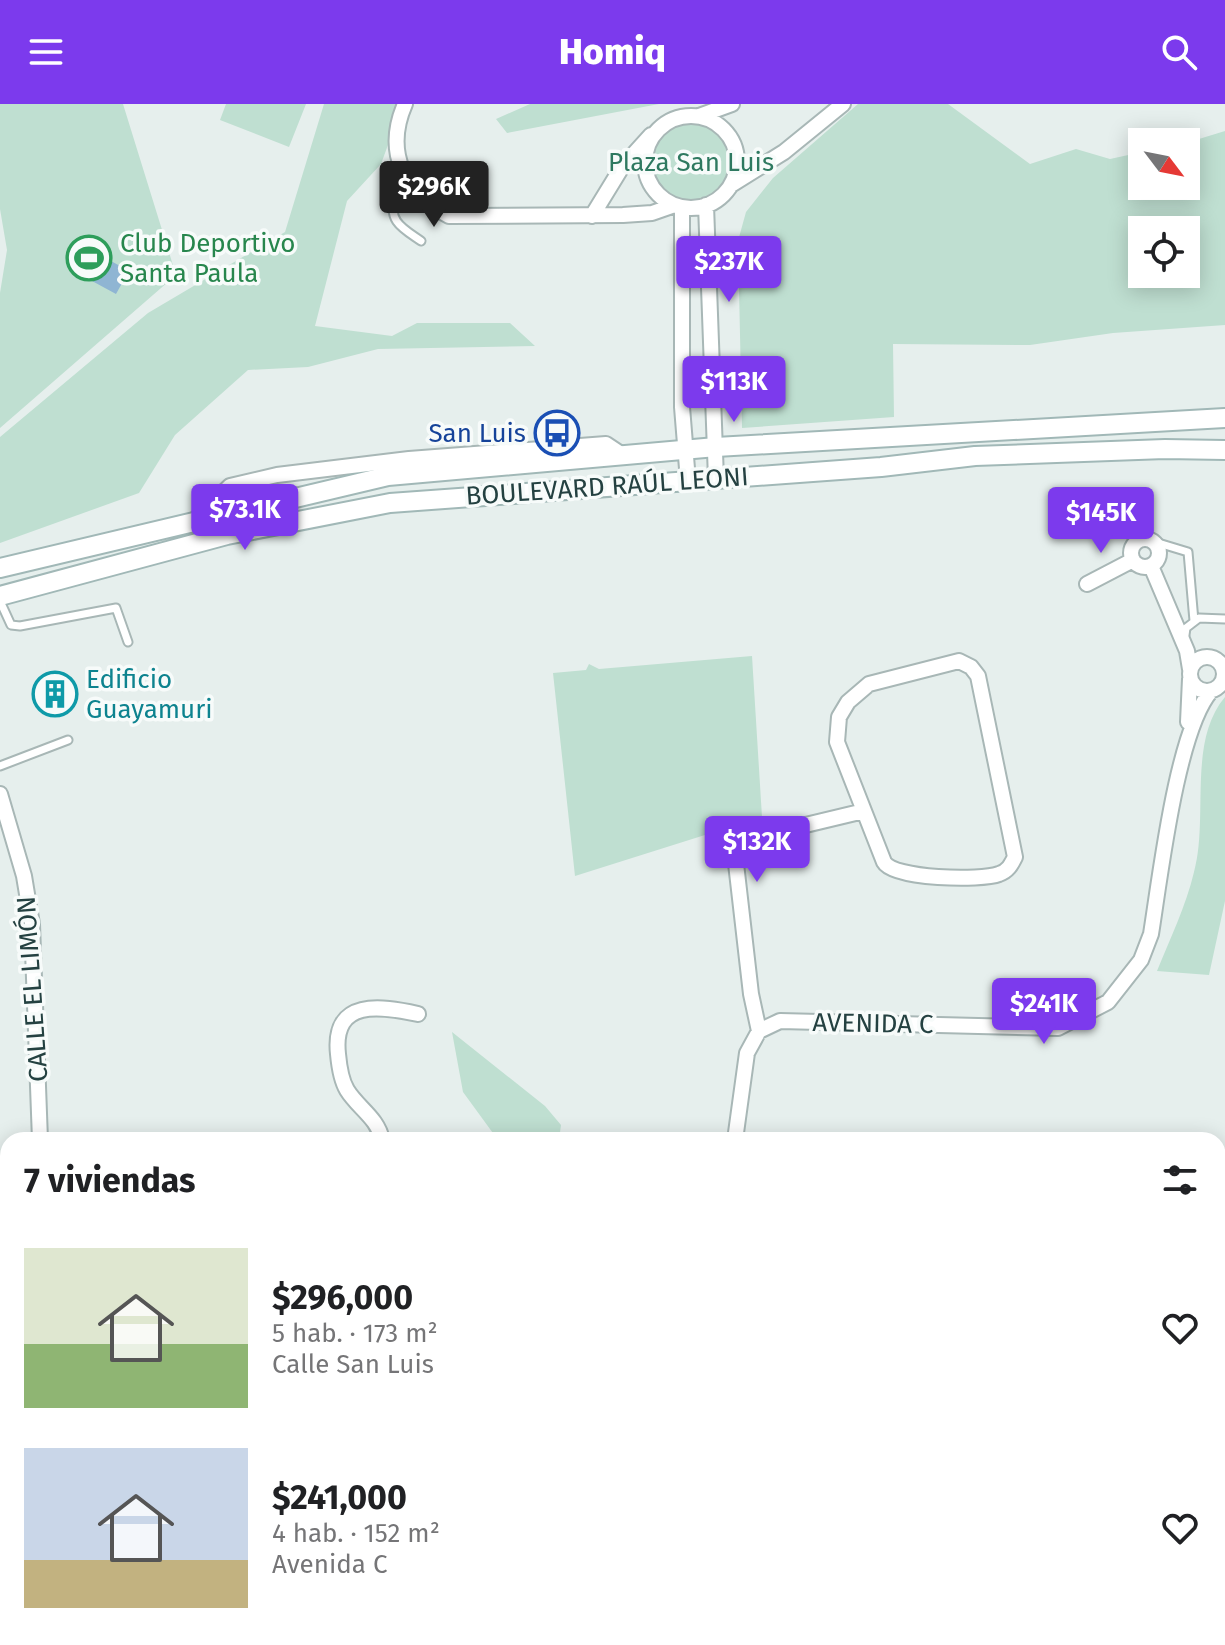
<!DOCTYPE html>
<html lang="es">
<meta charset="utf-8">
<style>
:root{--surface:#fff;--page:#f2f2f2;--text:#202124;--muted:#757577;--accent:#7c3aed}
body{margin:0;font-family:"Fira Sans",sans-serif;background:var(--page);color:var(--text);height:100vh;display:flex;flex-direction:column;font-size:30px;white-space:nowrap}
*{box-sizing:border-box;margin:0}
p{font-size:26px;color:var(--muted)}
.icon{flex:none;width:44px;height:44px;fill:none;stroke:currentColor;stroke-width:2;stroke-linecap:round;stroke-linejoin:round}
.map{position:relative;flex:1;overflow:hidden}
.side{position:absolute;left:0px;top:1028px;width:1226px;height:514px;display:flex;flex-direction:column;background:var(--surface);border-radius:24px 24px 0 0;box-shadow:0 4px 20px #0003}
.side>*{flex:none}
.needle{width:52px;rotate:122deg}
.fabs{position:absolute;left:1128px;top:24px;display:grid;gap:16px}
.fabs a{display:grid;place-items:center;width:72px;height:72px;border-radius:0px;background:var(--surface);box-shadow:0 4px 20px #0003;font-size:40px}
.price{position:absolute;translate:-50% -68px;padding:0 18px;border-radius:8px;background:var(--accent);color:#fff;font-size:26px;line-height:52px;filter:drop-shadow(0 2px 4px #0008)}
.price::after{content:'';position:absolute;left:50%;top:48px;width:24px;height:18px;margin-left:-12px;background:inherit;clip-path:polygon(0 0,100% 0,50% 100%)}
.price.selected{background:#222;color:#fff}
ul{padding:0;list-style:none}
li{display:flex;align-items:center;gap:24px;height:200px;padding:0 24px}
li span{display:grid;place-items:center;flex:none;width:224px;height:160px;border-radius:0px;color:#555}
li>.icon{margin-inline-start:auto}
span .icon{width:96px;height:96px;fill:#fffc;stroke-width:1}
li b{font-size:34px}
h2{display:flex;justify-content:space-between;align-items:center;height:96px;padding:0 24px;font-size:34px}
header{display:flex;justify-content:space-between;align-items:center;height:104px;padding:0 24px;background:var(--accent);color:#fff;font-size:36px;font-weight:800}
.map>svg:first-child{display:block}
</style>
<header><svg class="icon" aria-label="menu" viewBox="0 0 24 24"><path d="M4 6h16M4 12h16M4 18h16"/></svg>Homiq<svg class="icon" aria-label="search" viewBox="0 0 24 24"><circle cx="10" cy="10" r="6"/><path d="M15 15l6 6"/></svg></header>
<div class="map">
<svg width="1225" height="1541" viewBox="0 0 1225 1541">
<rect width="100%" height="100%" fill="#e6efed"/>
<path fill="#bfdfd1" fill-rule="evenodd" d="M0 0H123L176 171 0 324V189L7 146 0 105Z
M226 0H306L289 43 220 16Z
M324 0H403L381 60 347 97 315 222 392 232 417 219H510L535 242 378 245 308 263 248 266 175 331 139 389 0 439V333L148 209 285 128Z
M530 0H659L507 29 496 15Z
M858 0H948L1030 60 1076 45 1110 55 1142 48V82H1186V39L1225 27V221L1113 229 1030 241 893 240 894 313 742 324 738 137 746 108 773 74ZM1142 126H1186V170H1142Z
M645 58a46 46 0 1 1 92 0a46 46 0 1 1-92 0Z
M752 552 762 713 575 772 553 569 586 566 589 560 599 565Z
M1225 593V797L1209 871 1157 867C1170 835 1186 802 1194 768 1209 714 1187 638 1225 593Z
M452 928 545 1002 561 1021 559 1036H498L463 988Z"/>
<path fill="#8fb5d3" d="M83 142 122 163H131L116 190 70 165Z"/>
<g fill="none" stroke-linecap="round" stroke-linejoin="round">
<g stroke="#a8b7b6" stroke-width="11">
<path id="lane" d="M411 83 396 93C386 117 404 125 421 137
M1155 438 1188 448 1194 517
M0 497 11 521 20 522 116 504 128 538
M1185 531 1186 524 1199 514 1225 515
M0 662 68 636"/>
</g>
<g stroke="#a8b7b6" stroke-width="18">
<path id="street" d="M405 0C384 48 404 89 449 112L623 111 652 109 675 101
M699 12 732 0
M645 58a46 46 0 1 1 92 0a46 46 0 1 1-92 0Z
M731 81 784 48 843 0
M706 101 716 375
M682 103V303L688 377
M592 112 622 63 651 31
M195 416 230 382 277 371 409 355 606 340 624 352
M1131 449a14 14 0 1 1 28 0a14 14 0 1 1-28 0Z
M1151 462 1187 547 1190 565
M1087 480 1133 456
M1190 570a17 17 0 1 1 34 0a17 17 0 1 1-34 0Z
M959 557 971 563 978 572 1015 753C1011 761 1008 767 999 770 981 777 893 775 884 758L837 638 839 613 848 598 869 580Z
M1188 618 1190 575
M0 690 24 772 32 820 40 1036
M759 927 751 890 735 751 747 735 864 707
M382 1036C378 1014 358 1004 347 986 341 976 339 961 338 950 332 894 381 902 418 910
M735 1036 747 949 759 927 780 917 1058 924 1108 898 1141 856 1151 830C1160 774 1177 626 1211 587
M1218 1052 1225 1054
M1218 1526 1225 1540
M52 1534 53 1541
M316 1541 318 1534
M476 1541 477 1534
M694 1541 701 1534
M856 1541 867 1534
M1057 1541 1060 1534"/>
</g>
<g stroke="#a1b8b7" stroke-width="22">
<path id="secondary" d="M0 464 388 372 716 343 1225 314
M0 492 227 431 390 399 881 363 975 352 1165 345 1225 346"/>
</g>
<use href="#lane" stroke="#fff" stroke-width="7"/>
<use href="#street" stroke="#fff" stroke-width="14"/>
<use href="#secondary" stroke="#fff" stroke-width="18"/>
</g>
<defs>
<g id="stadium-ring" transform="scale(2.3)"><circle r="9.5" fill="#f7fbfa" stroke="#2e9e5b" stroke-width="1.5"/><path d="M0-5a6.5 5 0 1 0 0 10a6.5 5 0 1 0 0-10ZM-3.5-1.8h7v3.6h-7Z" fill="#2e9e5b"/></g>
<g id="bus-ring" transform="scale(2.3)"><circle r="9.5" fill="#f7fbfa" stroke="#1a4fb4" stroke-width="1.5"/><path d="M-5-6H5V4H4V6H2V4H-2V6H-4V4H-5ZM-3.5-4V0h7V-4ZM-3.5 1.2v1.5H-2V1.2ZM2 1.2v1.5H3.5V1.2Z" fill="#1a4fb4"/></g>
<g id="building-ring" transform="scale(2.3)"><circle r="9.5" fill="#f7fbfa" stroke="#0f9aa8" stroke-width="1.5"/><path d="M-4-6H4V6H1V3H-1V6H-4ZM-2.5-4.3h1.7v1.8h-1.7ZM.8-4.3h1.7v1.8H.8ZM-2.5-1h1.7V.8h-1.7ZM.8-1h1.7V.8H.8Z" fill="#0f9aa8"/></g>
</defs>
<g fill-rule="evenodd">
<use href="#stadium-ring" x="89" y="154"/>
<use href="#bus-ring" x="557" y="329"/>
<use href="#building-ring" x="55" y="590"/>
</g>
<g text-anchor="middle" stroke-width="7" stroke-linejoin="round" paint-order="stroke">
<g font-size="26" fill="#2e7960" stroke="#f7fbfa">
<text x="691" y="67">Plaza San Luis</text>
</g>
<g font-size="26" fill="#27864d" stroke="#f7fbfa" text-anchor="start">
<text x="120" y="148">Club Deportivo<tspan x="120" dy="30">Santa Paula</tspan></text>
</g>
<g font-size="26" fill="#164399" stroke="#f7fbfa" text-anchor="end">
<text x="526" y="338">San Luis</text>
</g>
<g font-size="26" fill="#244141" stroke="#f7fbfa">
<text transform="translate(607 382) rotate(-4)" y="9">BOULEVARD RAÚL LEONI</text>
<text transform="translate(32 885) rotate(-94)" y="9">CALLE EL LIMÓN</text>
<text transform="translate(873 919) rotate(1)" y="9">AVENIDA C</text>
</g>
<g font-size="26" fill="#0d838f" stroke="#f7fbfa" text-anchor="start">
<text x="86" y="584">Edificio<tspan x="86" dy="30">Guayamuri</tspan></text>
</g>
</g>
</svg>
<div class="fabs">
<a><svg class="needle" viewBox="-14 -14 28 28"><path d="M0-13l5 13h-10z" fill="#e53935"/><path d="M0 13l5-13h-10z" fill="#757577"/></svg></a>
<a><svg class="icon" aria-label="locate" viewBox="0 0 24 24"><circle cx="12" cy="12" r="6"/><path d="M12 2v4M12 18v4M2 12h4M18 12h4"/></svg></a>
</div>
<b class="price selected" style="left:434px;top:125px">$296K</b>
<b class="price" style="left:729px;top:200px">$237K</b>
<b class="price" style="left:734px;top:320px">$113K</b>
<b class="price" style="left:245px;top:448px">$73.1K</b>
<b class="price" style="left:1101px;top:451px">$145K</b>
<b class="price" style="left:757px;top:780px">$132K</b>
<b class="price" style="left:1044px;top:942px">$241K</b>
<section class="side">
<h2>7 viviendas<svg class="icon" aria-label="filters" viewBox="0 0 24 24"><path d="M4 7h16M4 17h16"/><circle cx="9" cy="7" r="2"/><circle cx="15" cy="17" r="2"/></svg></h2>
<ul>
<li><span style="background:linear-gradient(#dfe7d0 60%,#8fb573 0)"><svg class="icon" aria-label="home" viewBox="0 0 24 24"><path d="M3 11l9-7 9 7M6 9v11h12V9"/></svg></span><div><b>$296,000</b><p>5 hab. · 173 m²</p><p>Calle San Luis</p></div><svg class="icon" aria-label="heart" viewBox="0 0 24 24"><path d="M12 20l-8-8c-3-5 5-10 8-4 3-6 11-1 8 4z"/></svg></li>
<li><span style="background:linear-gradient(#c9d6e8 70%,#c2b280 0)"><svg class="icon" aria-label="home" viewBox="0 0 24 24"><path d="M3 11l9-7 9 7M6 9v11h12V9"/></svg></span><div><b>$241,000</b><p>4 hab. · 152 m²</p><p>Avenida C</p></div><svg class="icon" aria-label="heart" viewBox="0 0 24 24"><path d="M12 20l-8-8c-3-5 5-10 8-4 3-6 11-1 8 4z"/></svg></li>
</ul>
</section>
</div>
